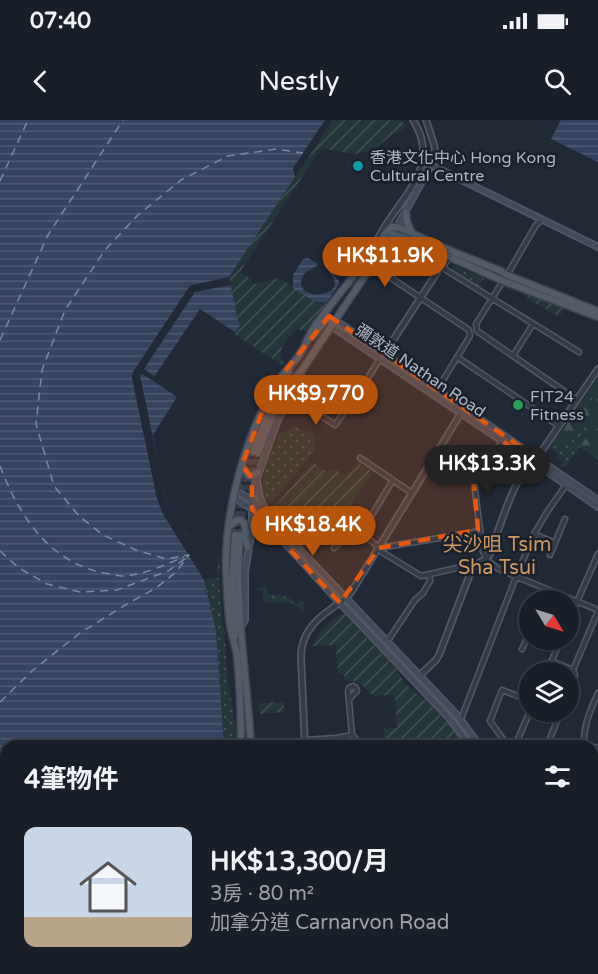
<!DOCTYPE html>
<html lang="zh-TW">
<meta charset="utf-8">
<style>
:root{--surface:#191f29;--page:#262c35;--text:#f1f3f6;--muted:#9fa2a8;--line:#373d46;--accent:#b45309}
body{margin:0;font-family:"Varela Round","Noto Sans TC",sans-serif;background:var(--page);color:var(--text);height:100vh;display:flex;flex-direction:column;font-size:22px;white-space:nowrap}
*{box-sizing:border-box;margin:0}
p{font-size:20px;color:var(--muted)}
.icon{flex:none;width:33px;height:33px;fill:none;stroke:currentColor;stroke-width:2;stroke-linecap:round;stroke-linejoin:round}
.map{position:relative;flex:1;overflow:hidden}
.side{position:absolute;left:0px;top:620px;width:598px;height:236px;display:flex;flex-direction:column;background:var(--surface);border-radius:18px 18px 0 0;box-shadow:0 2px 4px #0004,0 0 0 2px var(--line)}
.side>*{flex:none}
.needle{width:39px;rotate:128deg}
.tools{position:absolute;left:519px;top:470px;display:grid;gap:12px}
.tools a{display:grid;place-items:center;width:60px;height:60px;border-radius:50%;background:var(--surface);box-shadow:0 2px 4px #0004,0 0 0 2px var(--line);font-size:30px}
.price{position:absolute;translate:-50% -51px;padding:0 14px;border-radius:21px;background:var(--accent);color:#fff;font-size:20px;line-height:39px;filter:drop-shadow(0 2px 3px #0008)}
.price::after{content:'';position:absolute;left:50%;top:36px;width:18px;height:14px;margin-left:-9px;background:inherit;clip-path:polygon(0 0,100% 0,50% 100%)}
.price.on{background:#222;color:#fff}
ul{padding:0;list-style:none}
li{display:flex;align-items:center;gap:18px;height:150px;padding:0 24px}
li span{display:grid;place-items:center;flex:none;width:168px;height:120px;border-radius:12px;color:#555}
li>.icon{margin-inline-start:auto}
span .icon{width:72px;height:72px;fill:#fffc;stroke-width:1}
li b{font-size:26px}
h2{display:flex;justify-content:space-between;align-items:center;height:72px;padding:0 24px;font-size:26px}
.status{display:flex;justify-content:space-between;align-items:center;height:42px;padding:0 30px;background:var(--surface);direction:ltr}
.status svg{height:16px;fill:currentColor}
header{display:flex;justify-content:space-between;align-items:center;height:78px;padding:0 24px;background:var(--surface);font-size:27px;font-weight:600}
.map>svg:first-child{display:block}
</style>
<div class="status"><b>07:40</b><svg viewBox="0 0 49 12"><path d="M0 12V9h3v3zM5 12V6h3v6zM10 12V3h3v9zM15 12V0h3v12zM26 1h20v11H26zM47 4h2v5h-2z"/></svg></div>
<header><svg class="icon" aria-label="back" viewBox="0 0 24 24"><path d="M15 5l-7 7 7 7"/></svg>Nestly<svg class="icon" aria-label="search" viewBox="0 0 24 24"><circle cx="10" cy="10" r="6"/><path d="M15 15l6 6"/></svg></header>
<div class="map">
<svg width="598" height="854" viewBox="0 0 598 854">
<defs>
<pattern id="grass-dots" width="8" height="8" patternUnits="userSpaceOnUse" patternTransform="scale(1.5)"><rect width="8" height="8" fill="#243639"/><path d="M2 2h.1M6 6h.1" fill="none" stroke="#415154" stroke-width="1.8" stroke-linecap="round"/></pattern>
<pattern id="forest-firs" width="22" height="20" patternUnits="userSpaceOnUse" patternTransform="scale(1.5)"><rect width="22" height="20" fill="#243639"/><path d="M5 1l3.5 6h-7zM16 11l3.5 6h-7z" fill="#415154"/></pattern>
<pattern id="garden-furrows" width="10" height="10" patternUnits="userSpaceOnUse" patternTransform="scale(1.5)"><rect width="10" height="10" fill="#243639"/><path d="M-1 1l2-2M0 10L10 0M9 11l2-2" fill="none" stroke="#415154"/></pattern>
<pattern id="water-rules" width="6" height="5" patternUnits="userSpaceOnUse" patternTransform="scale(1.5)"><rect width="6" height="5" fill="#36435e"/><path d="M0 2.5h6" fill="none" stroke="#515c73"/></pattern>
</defs>
<rect width="100%" height="100%" fill="#212937"/>
<path fill="url(#grass-dots)" d="M452 146H454L484 158 480 164 482 169 452 150Z
M598 258V340L580 327 565 348 561 346 563 342 556 337 559 334 550 327Z
M293 306 305 312 310 310 313 314 316 322 314 323 315 330 274 380 271 381 266 380C256 361 272 333 279 315 283 310 290 311 293 306Z
M218 437H220L219 458 223 506 224 507 226 531 227 555 237 613 236 625H224L216 510 204 460 217 458Z
M258 467H265L268 474C279 474 289 476 297 484L301 480 304 485V491L303 492C284 472 279 489 263 480V470H257Z"/>
<path fill="url(#forest-firs)" d="M598 258V340L580 327 592 308 589 303 584 299 563 327 554 321 582 282 587 285 593 278 587 274Z"/>
<path fill="url(#garden-furrows)" d="M333 0H401L406 6 398 13H394L377 27 367 32 352 34 325 29 320 30 240 152 252 160 251 165 280 158 315 182H327L306 211 297 209 294 211C286 222 275 230 284 243L282 245 234 214 241 204 238 202 229 157Z
M529 174 566 187 559 197 527 178Z
M313 342 325 351 336 350 346 356 357 342 373 353 336 405 308 428 271 390Z
M343 493 396 549 405 563 412 570 426 580 455 611 466 625H434V620L404 622V625H385L384 609 397 608 395 578H393V575L373 576C363 566 360 559 345 561L344 554H338L336 525 313 526C314 515 333 497 343 493Z
M284 582V592L260 594 259 583Z"/>
<path fill="url(#water-rules)" d="M0 0H325L293 48 295 57 229 157 238 201 241 204 235 212 200 189 152 260 177 277 153 315C159 345 164 400 191 418L189 421 213 458 204 460 216 510 224 625 6 626V849H64L63 854H0Z
M561 0H598V42L551 19Z
M308 138 318 144C314 150 306 149 303 156 290 184 354 178 329 152L330 151 339 161V164L327 182H315L293 168V155L303 139Z
M96 849H239V854H96Z"/>
<path fill="#212937" d="M229 157 231 165 195 172 144 249 155 257 152 260 142 254 140 255 165 376 174 397 185 414 191 418 189 421 213 458 204 460 163 394 157 379 132 258 133 252 189 167 192 165Z"/>
<g fill="none" stroke-linecap="round" stroke-linejoin="round">
<path stroke="#788aab" stroke-width="1.5" stroke-dasharray="8 6" stroke-linecap="butt" d="M0 61 28 0
M0 220 48 115 123 0
M0 346C19 396 49 442 104 453 110 454 117 456 122 456 144 455 164 445 184 437
M0 431 19 448 47 464 80 472 117 470 168 451 186 438
M0 582 33 550 80 513 127 484 156 468 176 452 189 435 166 439 136 430 103 415 79 396 54 366 36 304 42 250 65 190 105 130 137 96 181 60 228 36 276 29 303 33"/>
<path stroke="#363e4c" stroke-width="6" stroke-dasharray="6 3" stroke-linecap="butt" d="M235 415 243 365 253 332
M240 415 244 386 258 333"/>
<path stroke="#363e4c" stroke-width="7" stroke-dasharray="7 3.5" stroke-linecap="butt" d="M0 700 6 704
M0 709 6 712
M266 849 275 854"/>
<g stroke="#525965" stroke-width="7">
<path id="minor" d="M373 146 469 210 470 216 437 270
M443 146 446 150 579 232
M507 155 536 105 542 100
M503 161 476 204 477 211 577 280
M513 236 533 204
M457 237 559 306
M293 272 302 283 335 305 356 276 380 239
M502 321 474 363 483 432C487 442 496 448 505 452L598 490
M434 337 474 363
M360 338 412 373
M343 399 375 424 382 432 421 456 466 446 472 449
M361 413 393 360
M534 414 555 423
M334 428 355 408
M379 428 475 412 480 408
M550 435 565 399
M543 480 547 469
M568 502 598 434
M387 522 415 480 423 473 430 461 429 454
M522 529 530 512
M551 541 573 550
M547 552 561 519
M568 571 575 555 573 550 598 491
M349 581 350 578 357 571 356 568 353 566 349 568 348 571 352 615 355 618 356 626
M461 599 514 462 534 414 547 392 566 365
M337 618 342 619V626
M305 620 336 618 352 615
M508 626 490 601 502 570 530 581
M515 626 530 591
M547 626 561 591
M584 626C583 606 590 591 598 573
M592 629 598 627
M592 646 598 655
M592 695 598 692
M592 729 598 726"/>
</g>
<g stroke="#525965" stroke-width="8">
<path id="tertiary" d="M426 0C428 7 435 25 435 30 434 34 432 40 431 45
M376 123C394 81 445 50 413 0
M384 234 438 151 450 137
M419 556 436 540 439 535 472 449C477 442 486 441 490 434 499 410 515 351 537 338L598 249
M305 626 301 539C300 518 313 501 331 489 339 483 346 479 352 471L461 293
M423 849V854"/>
</g>
<g stroke="#525965" stroke-width="8">
<path id="secondary" d="M393 114 431 45 598 127
M327 196V202L331 206 532 341 598 387
M335 200 598 380
M257 360 259 374 265 391
M236 371 252 380 269 397 456 594 480 626
M235 378 252 389 261 397 340 483 450 599 470 626
M241 507 245 500V452L252 408V380L255 364 277 302 299 259 302 251
M594 791 593 798 598 810
M592 813 598 829
M592 838 598 842
M277 854 278 849
M522 854 535 849
M540 854 549 849"/>
</g>
<g stroke="#3e4451" stroke-width="9">
<path id="primary" d="M406 93 407 102 412 113
M438 151 441 140 439 133
M312 217 326 199 335 200
M253 332 267 296 287 260 289 248
M258 333C269 304 280 272 302 250L393 114 409 119 503 161 598 197
M242 346 248 356H252L258 352
M229 407 237 400H241L244 403 246 411 245 418 248 427
M235 415 232 461 235 516
M240 415C234 486 247 555 251 626
M241 626C241 596 240 564 237 535 235 524 231 514 230 504 227 486 227 467 226 449 225 389 245 318 275 266 282 254 292 245 300 234 307 222 311 209 320 199 342 170 366 142 386 112L391 107H398L456 133 501 151 507 155 598 191
M254 849 256 854
M307 849 310 854
M233 854 236 849
M241 854 244 849
M281 854 286 850H298"/>
</g>
<use href="#minor" stroke="#353b48" stroke-width="4"/>
<use href="#tertiary" stroke="#353b48" stroke-width="4.5"/>
<use href="#secondary" stroke="#434a5b" stroke-width="5"/>
<use href="#primary" stroke="#535a68" stroke-width="6"/>
</g>
<path fill="#e8590c" fill-opacity="0.2" stroke="#e8590c" stroke-width="4.5" stroke-dasharray="12 8" stroke-linejoin="round" d="M329 196 537 338 532 341 502 321 474 363 478 410 379 428 340 483 252 389V358L242 345 262 292 281 256Z"/>
<circle fill="#0f9aa8" stroke="#1a202c" stroke-width="2" cx="358" cy="46" r="6"/>
<circle fill="#2e9e5b" stroke="#1a202c" stroke-width="2" cx="518" cy="285" r="6"/>
<g text-anchor="middle" stroke-width="5" stroke-linejoin="round" paint-order="stroke">
<g font-size="16" fill="#afb6c4" stroke="#1a202c" text-anchor="start">
<text x="370" y="43">香港文化中心 Hong Kong<tspan x="370" dy="18">Cultural Centre</tspan></text>
<text x="530" y="282">FIT24<tspan x="530" dy="18">Fitness</tspan></text>
</g>
<g font-size="16" fill="#afb6c4" stroke="#1a202c">
<text transform="translate(421 250) rotate(34)" y="6">彌敦道 Nathan Road</text>
</g>
<g font-size="20" fill="#cf9860" stroke="#1a202c">
<text x="497" y="431">尖沙咀 Tsim<tspan x="497" dy="23">Sha Tsui</tspan></text>
</g>
</g>
</svg>
<div class="tools">
<a><svg class="needle" viewBox="-14 -14 28 28"><path d="M0-13l5 13h-10z" fill="#e53935"/><path d="M0 13l5-13h-10z" fill="#9fa2a8"/></svg></a>
<a><svg class="icon" aria-label="layers" viewBox="0 0 24 24"><path d="M12 4l9 5-9 5-9-5zM3 14l9 5 9-5"/></svg></a>
</div>
<b class="price" style="left:385px;top:168px">HK$11.9K</b>
<b class="price" style="left:316px;top:306px">HK$9,770</b>
<b class="price on" style="left:487px;top:376px">HK$13.3K</b>
<b class="price" style="left:313px;top:437px">HK$18.4K</b>
<section class="side">
<h2>4筆物件<svg class="icon" aria-label="filters" viewBox="0 0 24 24"><path d="M4 7h16M4 17h16"/><circle cx="9" cy="7" r="2"/><circle cx="15" cy="17" r="2"/></svg></h2>
<ul>
<li><span style="background:linear-gradient(#c9d6e8 75%,#b9a48a 0)"><svg class="icon" aria-label="home" viewBox="0 0 24 24"><path d="M3 11l9-7 9 7M6 9v11h12V9"/></svg></span><div><b>HK$13,300/月</b><p>3房 · 80 m²</p><p>加拿分道 Carnarvon Road</p></div></li>
</ul>
</section>
</div>
